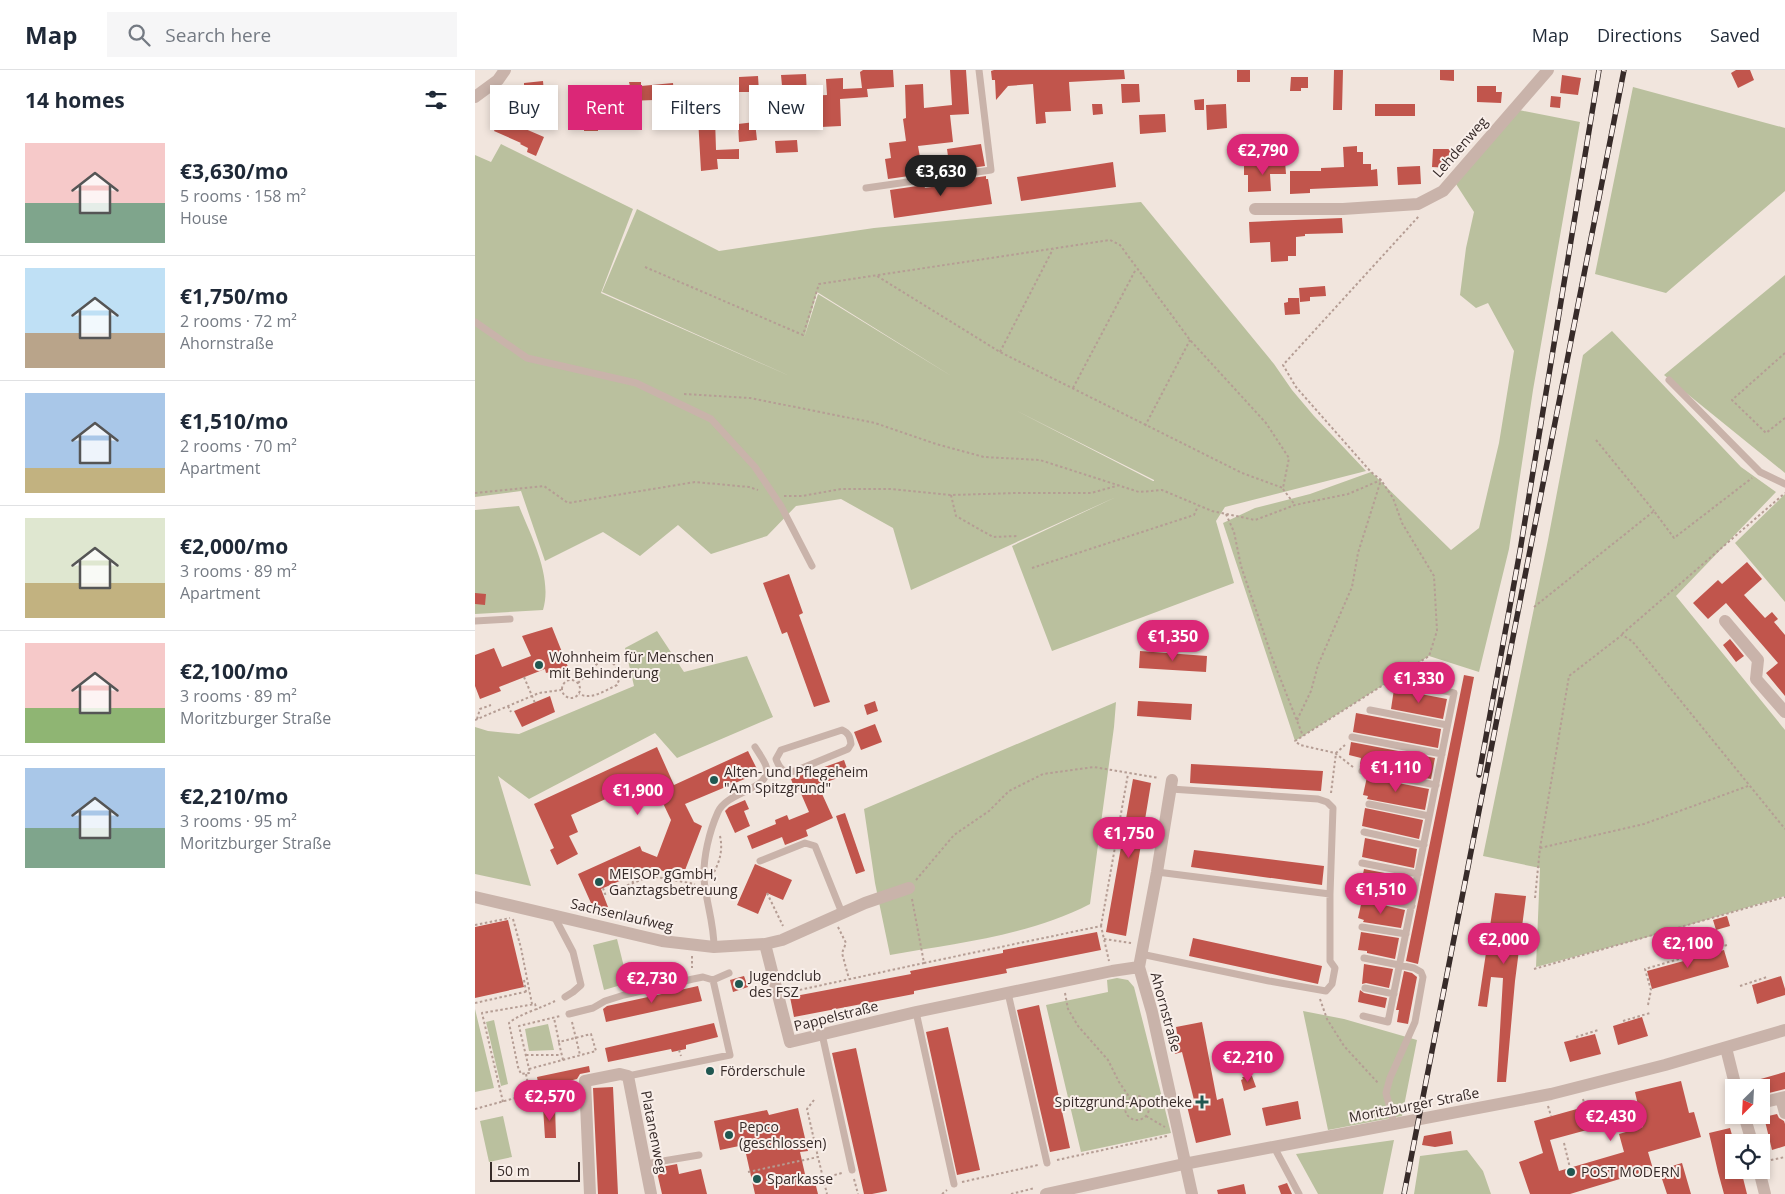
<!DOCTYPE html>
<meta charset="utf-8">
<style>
:root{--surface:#fff;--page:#f6f6f7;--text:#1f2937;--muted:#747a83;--line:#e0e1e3;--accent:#db2777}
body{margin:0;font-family:"Open Sans",sans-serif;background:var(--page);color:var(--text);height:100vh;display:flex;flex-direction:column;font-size:19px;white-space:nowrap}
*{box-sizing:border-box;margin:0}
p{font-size:16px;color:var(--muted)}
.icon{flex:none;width:28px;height:28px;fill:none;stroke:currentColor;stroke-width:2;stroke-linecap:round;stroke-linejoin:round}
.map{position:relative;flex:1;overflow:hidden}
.drawer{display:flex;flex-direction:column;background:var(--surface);width:475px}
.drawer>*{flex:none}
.hud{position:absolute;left:15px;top:15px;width:475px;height:45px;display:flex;gap:10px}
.needle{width:32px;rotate:204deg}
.tools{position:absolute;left:1250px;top:1009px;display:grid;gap:10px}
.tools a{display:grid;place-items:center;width:45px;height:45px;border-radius:0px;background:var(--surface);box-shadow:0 2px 8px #0003;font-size:25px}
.scale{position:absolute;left:15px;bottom:12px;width:90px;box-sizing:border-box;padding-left:5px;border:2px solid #372b29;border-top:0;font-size:14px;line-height:18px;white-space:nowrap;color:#372b29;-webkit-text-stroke:4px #f9efea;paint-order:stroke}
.price{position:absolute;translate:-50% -42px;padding:0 11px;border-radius:18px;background:var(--accent);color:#fff;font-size:16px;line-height:32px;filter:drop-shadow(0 1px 2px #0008)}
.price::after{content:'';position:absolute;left:50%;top:30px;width:15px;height:11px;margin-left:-8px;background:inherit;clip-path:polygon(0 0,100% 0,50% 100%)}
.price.current{background:#222;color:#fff}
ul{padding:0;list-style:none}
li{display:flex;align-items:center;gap:15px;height:125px;padding:0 25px}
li+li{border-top:1px solid var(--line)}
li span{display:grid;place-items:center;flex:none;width:140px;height:100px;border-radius:0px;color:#555}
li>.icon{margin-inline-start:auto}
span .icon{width:60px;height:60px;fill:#fffc;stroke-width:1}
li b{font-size:21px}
h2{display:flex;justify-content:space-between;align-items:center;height:60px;padding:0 25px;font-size:21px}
.pill{padding:0 18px;border-radius:0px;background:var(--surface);box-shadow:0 2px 8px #0003;font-size:18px;line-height:45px}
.pill.current{background:var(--accent);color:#fff}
header{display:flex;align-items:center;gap:30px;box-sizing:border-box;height:70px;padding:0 25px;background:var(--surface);border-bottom:1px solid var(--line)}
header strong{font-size:24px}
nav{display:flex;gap:28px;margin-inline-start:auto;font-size:18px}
.search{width:350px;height:45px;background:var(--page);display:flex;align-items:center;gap:12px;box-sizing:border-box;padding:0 18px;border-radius:0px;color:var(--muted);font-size:19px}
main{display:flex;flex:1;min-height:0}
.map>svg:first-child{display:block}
</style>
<header>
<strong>Map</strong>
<div class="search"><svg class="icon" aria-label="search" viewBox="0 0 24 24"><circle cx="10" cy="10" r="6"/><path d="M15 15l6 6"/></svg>Search here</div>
<nav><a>Map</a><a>Directions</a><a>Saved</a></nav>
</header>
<main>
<section class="drawer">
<h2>14 homes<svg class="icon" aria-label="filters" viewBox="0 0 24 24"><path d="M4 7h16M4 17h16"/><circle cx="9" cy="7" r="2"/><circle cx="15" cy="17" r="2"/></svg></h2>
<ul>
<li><span style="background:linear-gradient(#f6c9c9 60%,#7fa58c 0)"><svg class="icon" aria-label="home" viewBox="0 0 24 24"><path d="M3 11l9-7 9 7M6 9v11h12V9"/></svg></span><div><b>€3,630/mo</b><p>5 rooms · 158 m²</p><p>House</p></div></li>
<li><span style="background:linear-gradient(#bfe0f5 65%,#b9a48a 0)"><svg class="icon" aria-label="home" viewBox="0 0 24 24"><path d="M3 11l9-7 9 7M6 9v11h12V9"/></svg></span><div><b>€1,750/mo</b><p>2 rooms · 72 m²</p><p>Ahornstraße</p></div></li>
<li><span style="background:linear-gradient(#a9c7e8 75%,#c2b280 0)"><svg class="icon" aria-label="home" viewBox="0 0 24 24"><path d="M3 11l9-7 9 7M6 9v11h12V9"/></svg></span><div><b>€1,510/mo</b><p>2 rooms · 70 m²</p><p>Apartment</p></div></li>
<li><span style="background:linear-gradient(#dfe7d0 65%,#c2b280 0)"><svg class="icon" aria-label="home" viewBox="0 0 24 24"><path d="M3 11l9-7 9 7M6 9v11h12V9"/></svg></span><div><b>€2,000/mo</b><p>3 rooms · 89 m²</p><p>Apartment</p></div></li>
<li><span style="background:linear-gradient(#f6c9c9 65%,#8fb573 0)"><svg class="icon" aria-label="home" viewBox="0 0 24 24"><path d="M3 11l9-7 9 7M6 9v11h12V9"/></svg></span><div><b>€2,100/mo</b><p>3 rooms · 89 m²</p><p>Moritzburger Straße</p></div></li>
<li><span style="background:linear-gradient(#a9c7e8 60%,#7fa58c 0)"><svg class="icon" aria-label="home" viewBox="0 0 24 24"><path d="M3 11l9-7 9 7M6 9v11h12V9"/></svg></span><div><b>€2,210/mo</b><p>3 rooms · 95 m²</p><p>Moritzburger Straße</p></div></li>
</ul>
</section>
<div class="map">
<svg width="1310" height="1124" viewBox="0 0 1310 1124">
<rect width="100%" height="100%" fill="#f1e5dd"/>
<path fill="#bac09e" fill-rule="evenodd" d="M1158 17 1310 58V121L1191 223 1120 204Z
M1044 40 1105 52 1058 320 1034 479 1004 602 954 586 820 671 748 453 780 438 835 424 896 402 976 480 1004 458 1024 373 1039 281 1013 233 1001 238 985 225 991 178 999 142 981 114Z
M26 74 158 139 126 223 317 307 127 222 162 139 244 181 399 158 666 132 799 294 817 320 839 346 891 401 750 437 741 451 759 513 577 581 537 476 641 427 436 520 418 458 366 429 321 436 292 466 236 484 203 455 165 486 128 462 70 491 46 421 0 427V85L16 92ZM342 222 478 307 343 224 329 268ZM540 340 679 410V411H678Z
M1310 205V403L1189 305Z
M1137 261 1266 397 1301 422 1201 526 1310 660V826L1184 864 1061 897 1065 798 1008 786 1073 470 1108 285Z
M1310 424V532L1260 473Z
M44 436C56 466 78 507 68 540L0 544V440Z
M182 561 209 602 272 586 298 647 202 688 180 663 54 729 23 706 56 816 0 804V657L13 661 44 664 159 616 150 578Z
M641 632 639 657 615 834C553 866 482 873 415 885L400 813 389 739Z
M142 869 153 913 129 920 118 875Z
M642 908 653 910 659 917 696 1063 606 1082 571 935 633 922 632 910Z
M0 939 19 1018 0 1022Z
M828 941 869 949 942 970 927 1046 853 1060Z
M19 950 33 1014 26 1016 11 952Z
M73 954 79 980 54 981 50 959Z
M28 1046 37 1087 14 1092 5 1051Z
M919 1070 908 1124H843L821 1084Z
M992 1080 1008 1101 1016 1124H939L945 1086Z"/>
<path fill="#c1554c" d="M388 0H418L419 17 392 19 393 27 365 29 366 56 346 57 345 37H329L328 26 308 27 306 5 331 4 332 26H330L352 25 351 9 368 8V19L387 18 385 2Z
M475 0H491L494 44 475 45 478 72 443 76 448 104 413 109 410 89 416 88 414 73 431 71 428 49 431 48 430 15 448 14 449 38 477 35Z
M519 0H649L650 9 594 12 596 41 570 42 571 53 561 54 558 14 533 16 521 30 520 10H517L516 1Z
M762 0H775V12H762Z
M859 0H868L867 40H858Z
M965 0H979V11L965 10Z
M1261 0H1275L1279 10 1263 18 1256 3Z
M1087 5 1106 8 1103 25 1085 23Z
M283 6 284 22H264V7Z
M816 7H833V18H826V21H815Z
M68 11 70 34 61 35V31L44 32 42 16 49 15V13Z
M154 12H166V16L198 13 200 34 185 35V32H179V30L153 31V40L128 41 127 20 134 19V17L155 16Z
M646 14H664L665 32 647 33Z
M252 15 253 36 232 37 231 20H236V16Z
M1002 16H1021V22H1027L1026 33 1002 32Z
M1076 26 1086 27 1085 38 1075 37Z
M729 29V40H720L719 30Z
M617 34H627L628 44 618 45Z
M751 34 752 58 732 60 731 35Z
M900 34H940V46H900Z
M690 44 691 62 665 64 664 45Z
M123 47V61H109V48Z
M25 48 69 67 61 86 52 82 53 78 45 74 46 73 19 61Z
M223 48H240L241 80 264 79V89H242L243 99 226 101Z
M280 52 282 70 264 72 263 54Z
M322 70 323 82 301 83 300 71Z
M506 74 510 96 475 101 472 79Z
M882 76V82H888V94H896V100L902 99 903 116 835 119V123L815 124V101H846V98L869 97 868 77Z
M958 79H976V98L957 97Z
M810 91 811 104H795L796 121 773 122V105H769V96L798 95 797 92Z
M638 92 641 117 546 131 542 107Z
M945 96 946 114 923 115 922 97Z
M511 106V109H513L517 134 419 148 415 120 449 115 450 118 477 114 476 111Z
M867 148 868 163 830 164V166L821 167V186H813V191L796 192 795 172 775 173 774 152Z
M850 216 851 226 835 227V231L825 232 824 218Z
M813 228H824L825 244 810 245 809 233 813 232Z
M1272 492 1287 509 1269 525 1290 548 1297 542 1303 549 1299 552 1310 565V626L1291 603 1303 593 1251 533 1233 549 1218 533 1243 510 1247 514Z
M314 504 328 543 324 545 328 556 355 632 339 637 312 562 307 564 288 513Z
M0 523 11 524 10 535 0 534Z
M77 557 93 597 71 603 70 599 24 617 26 621 5 629 0 616V585L19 578 27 597 56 586 47 566Z
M1255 569 1269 586 1261 592 1248 575Z
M665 581 732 586 731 602 664 598Z
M989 605 999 607 943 894 931 891Z
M919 619 972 629 968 649 916 639Z
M75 626 80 642 47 657 39 641Z
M400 631 403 641 392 645 389 635Z
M663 631 717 634 716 650 662 646Z
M881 643 966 659 963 678 878 662Z
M400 654 407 672 386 680 379 662Z
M876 672 960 688 956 709 894 697V695L885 694 886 688 874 685Z
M182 677 199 715 273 681 284 703 210 734 219 752 227 756 207 808 177 797 126 819 133 837 120 842 103 804 165 776 167 781 182 787 196 750 176 708 96 745 103 762 94 766 103 784 82 795 75 780 79 778 59 734Z
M369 690 374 704 343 715 358 748 331 760 333 766 310 775 307 767 277 779 272 766 301 754 300 750 312 745 314 750 334 742 324 719 320 720 316 709Z
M716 694 848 701 846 721 715 713Z
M892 707 954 719 950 740 892 729 893 726 888 725Z
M658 709 676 713 651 866 631 862Z
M270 730 274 739 269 741 275 756 260 763 250 741 254 737Z
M890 738 948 750 944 769 887 756Z
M370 743 390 801 381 804 361 746Z
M890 768 942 779 939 798 887 787Z
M719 780 849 796 847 815 716 797Z
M280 794 317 810 308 830 292 823 283 844 262 835Z
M889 799 936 808 932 830 885 818Z
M1020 823 1051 826 1040 911 1031 1012H1022L1028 908 1016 907 1012 937 1003 936Z
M887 830 930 840 926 858 888 852 889 850 883 848Z
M1252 846 1255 856 1241 860 1238 850Z
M33 850 49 917 0 928V857Z
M622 862 626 880 531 899 532 903 439 921V924L319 947 315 927 436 904 435 901 528 883V880Z
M886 862 924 868 920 889 892 883V881L883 880Z
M718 868 847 896 843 914 714 886Z
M1249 880 1254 897 1177 919 1172 901Z
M889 894 918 899 914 918 891 913 887 914Z
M929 901 937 903 942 907 933 954 922 952 924 940H921Z
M269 906 273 917 258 922 255 910Z
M1306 906 1310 919V925L1282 934 1277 915Z
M223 916 227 931 131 952 128 939 132 936Z
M885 920 889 923 912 928 910 938 883 932Z
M564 935 595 1078 575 1082 542 940Z
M1167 947 1173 966 1143 975 1138 956Z
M727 952 742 1030 748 1028 756 1065 721 1073 712 1036 720 1034 707 982 700 984 697 970 703 969 701 957Z
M239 953 243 967 211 975V979L197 982 196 979 133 992 130 978Z
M473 957 505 1100 482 1105 451 962Z
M1120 964 1126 984 1095 992 1089 972Z
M381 978 412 1121 397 1124H389L357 983Z
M114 996 115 1002 105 1004 102 1009 64 1018 62 1007Z
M1310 1002V1019L1286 1025V1018H1269L1268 1014Z
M777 1006 781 1017 769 1021 766 1010 768 1009 767 1007Z
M1206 1011 1214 1043 1219 1042 1226 1067 1173 1082 1178 1099 1095 1124H1055L1044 1092 1068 1083 1059 1051 1134 1030 1138 1043 1121 1048 1123 1057 1075 1070 1084 1101 1149 1082 1144 1064 1168 1057 1160 1022Z
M138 1017 143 1124H123L118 1018Z
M823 1031 826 1049 791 1056 787 1038Z
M80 1036 81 1068H70L68 1037Z
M323 1038 333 1081 325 1082 332 1113 340 1112 343 1124H280L269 1075 245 1080 239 1051 292 1040 294 1045Z
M1302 1044 1304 1048 1309 1051 1310 1054V1076L1297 1080 1289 1047Z
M1255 1058 1259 1072V1100H1266L1272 1124H1249L1243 1102 1234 1063Z
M976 1061 978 1074 960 1077 947 1075 949 1066Z
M1207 1093 1216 1124H1192L1184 1100Z
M202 1094 204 1104 226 1099 232 1124H187L181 1098Z
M812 1113 817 1124H806L803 1116Z
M769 1114 771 1124H743L742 1120Z"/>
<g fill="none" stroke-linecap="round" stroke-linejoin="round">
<path stroke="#b59d94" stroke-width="2" stroke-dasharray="2.5 2.5" stroke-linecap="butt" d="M170 197 328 265 344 214 635 170 645 175 715 270 791 353 814 388 808 418 767 403 525 282 402 206
M525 282 578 179
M1310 283 1257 330 1291 363 1310 348
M598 318 661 199
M209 324 275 328 400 353 461 374 509 387 565 390 664 422 687 420 737 441 780 450 820 435 873 424 906 410
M670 356 715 270
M1121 370 1179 441
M808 419 820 435
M0 423 69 416 93 433 220 412 274 417 283 420
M476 425 481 446 518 467 543 466
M309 426H327L366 419H415L476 425 542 423H616L645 415
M751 444 759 462 766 496 798 590 828 666
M557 498 719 445 723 436
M1059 537 1179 441 1199 468 1277 408
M1147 564 1310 423
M49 607 60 633
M87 619a9 9 0 1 1 18 0a9 9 0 1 1-18 0Z
M103 613 126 590C137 590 142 596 146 605L142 615C129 621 117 630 104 624
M33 636 36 642
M2 649 5 639 16 635
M0 650 64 623 86 620
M822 650 836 621 843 595 877 517 883 483 906 410
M878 697 860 683 825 675 820 671 954 586 962 561 959 506 927 453 918 428 906 410 896 402 821 317 808 295 944 146
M856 723 861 683 870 675
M1065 778 1169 754 1273 716
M239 802C245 791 248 779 245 766
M156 806 158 812
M441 810 479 765 514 741 534 721 568 704 619 697 684 708
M128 818 130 824 176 806 220 814
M292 823 308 856
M1060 828 1065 778 1094 606 1147 565 1157 571 1310 759
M437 829 449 893 626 856 634 891
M38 849 46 878 57 934
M0 855 35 848
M626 856 653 704
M363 857 371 873 367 883 374 909
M629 869 656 873
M217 886V898
M1059 899 1310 827
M49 910 51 922
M1265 916 1292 907
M315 922 449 893
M590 923 593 939 603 956 633 990 644 1012 655 1028
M845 929 852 949 869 976 904 1014
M80 931C69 937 42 945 34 953L43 997 46 1004 55 1003 44 956 85 946
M0 933 54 921
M1173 935 1176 920 1170 899 1252 875
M1148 951 1175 943
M97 952 105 985
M1101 967 1123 960
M84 973 88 990
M204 980 206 986
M51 985H86
M54 999 121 981 116 964 84 972 79 948
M51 1004 55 1024
M650 1038a12 12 0 1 1 24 0a12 12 0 1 1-24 0Z
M1108 1029 1110 1036
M339 1030 332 1039 343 1087
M28 1032 7 943 60 934 62 940
M1073 1036 1076 1046
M0 1039 66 1021
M671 1046 690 1057
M1089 1073 1095 1098
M582 1090 692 1066
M1291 1091 1310 1087
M273 1102 343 1087 348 1108 367 1103
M348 1108 352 1124
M379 1109 383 1124
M487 1112 563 1095
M467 1124 472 1120
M536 1124 560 1118"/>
<path stroke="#c9b3aa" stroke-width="7" d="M391 118 516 100 504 0
M0 252 52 288 161 313 236 349 280 397 306 436 337 496
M1194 310 1285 402 1310 414
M0 551 35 549
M895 640 972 655
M367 660C374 663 375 667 376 674L373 679 320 701C309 703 305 700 301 689L306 680Z
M877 667 967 684
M887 701 961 715
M894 734 954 746
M889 762 949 775
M285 791 330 773 340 776 367 843
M887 793 943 804
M682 802 855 824
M887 825 937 836
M79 846 98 882 106 915 98 922 90 927
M887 857 931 864
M239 877C239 853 231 832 229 809 228 788 234 762 243 742 253 720 298 720 291 696 289 690 283 682 280 677
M666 884 794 911 851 921 857 914 860 898 855 891V824L858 738 852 732 843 729 696 719
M889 888 939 898 946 902 948 907 940 952 915 1008 911 1023 919 1053
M890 918 919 924
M533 923 572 1093
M441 942 479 1114
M94 944 118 938 130 931 149 925 218 909 228 907 238 910
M888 946 913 952 979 623 945 615
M347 964 377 1100
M153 1006 255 985 238 910 254 903
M799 1077 824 1124
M170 1094 224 1085"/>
<path stroke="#c9b3aa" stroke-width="12" d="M0 27 23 10 30 0
M780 139H868L943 134 968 121 1073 0
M1250 551 1283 590 1281 609 1310 642
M697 710 682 802 664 897 677 942 717 1124
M434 818 390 833 307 870 290 874 315 972 441 942 637 901 664 897
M0 827 187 871 239 877 290 874
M1251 978 1261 1018
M1306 1028 1310 1043
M1286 1033 1310 1027
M1269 1045 1277 1072
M1284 1100 1290 1124
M115 1124 110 1011 145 1004 153 1006 176 1124"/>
<path stroke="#c9b3aa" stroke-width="12" d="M571 1124 709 1094 1076 1024 1190 995 1310 960"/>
<g stroke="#372b29" stroke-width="5.5">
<path id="rail" d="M1004 705 1045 481 1124 0
M929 1124 1149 0"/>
</g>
<use href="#rail" stroke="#f9efea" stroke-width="4" stroke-dasharray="11" stroke-linecap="butt"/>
</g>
<g fill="#205751" stroke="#f9efea" stroke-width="2">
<circle cx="64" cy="595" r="5"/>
<circle cx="239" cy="710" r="5"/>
<circle cx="124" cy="812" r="5"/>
<circle cx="264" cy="914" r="5"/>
<circle cx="235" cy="1001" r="5"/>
<path d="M724.5 1024.5h5v5h5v5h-5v5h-5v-5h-5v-5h5z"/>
<circle cx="254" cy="1065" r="5"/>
<circle cx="1096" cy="1102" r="5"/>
<circle cx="282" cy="1109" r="5"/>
</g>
<g text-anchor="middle" stroke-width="4" stroke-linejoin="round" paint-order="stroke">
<g font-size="14" fill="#372b29" stroke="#f9efea">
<text transform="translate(985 77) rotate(-49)" y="5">Lehdenweg</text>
<text transform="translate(147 845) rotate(13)" y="5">Sachsenlaufweg</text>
<text transform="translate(691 942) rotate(75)" y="5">Ahornstraße</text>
<text transform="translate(361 946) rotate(-14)" y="5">Pappelstraße</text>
<text transform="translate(939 1035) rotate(-11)" y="5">Moritzburger Straße</text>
<text transform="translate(179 1062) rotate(79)" y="5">Platanenweg</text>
</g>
<g font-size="14" fill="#372b29" stroke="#f9efea" text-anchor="start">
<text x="74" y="592">Wohnheim für Menschen<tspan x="74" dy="16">mit Behinderung</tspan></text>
<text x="249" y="707">Alten- und Pflegeheim<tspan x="249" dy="16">"Am Spitzgrund"</tspan></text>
<text x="134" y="809">MEISOP gGmbH,<tspan x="134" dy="16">Ganztagsbetreuung</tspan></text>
<text x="274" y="911">Jugendclub<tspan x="274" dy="16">des FSZ</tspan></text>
<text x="245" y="1006">Förderschule</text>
<text x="717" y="1037" text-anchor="end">Spitzgrund-Apotheke</text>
<text x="264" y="1062">Pepco<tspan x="264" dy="16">(geschlossen)</tspan></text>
<text x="1106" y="1107">POST MODERN</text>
<text x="292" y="1114">Sparkasse</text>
</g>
</g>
</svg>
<div class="tools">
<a><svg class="needle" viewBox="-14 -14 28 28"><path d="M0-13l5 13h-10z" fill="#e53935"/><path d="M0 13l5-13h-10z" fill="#747a83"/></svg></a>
<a><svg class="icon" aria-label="locate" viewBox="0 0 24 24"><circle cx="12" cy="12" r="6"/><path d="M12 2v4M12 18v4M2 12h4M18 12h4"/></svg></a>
</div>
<div class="scale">50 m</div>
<b class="price" style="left:788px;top:106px">€2,790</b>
<b class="price current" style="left:466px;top:127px">€3,630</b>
<b class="price" style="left:698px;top:592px">€1,350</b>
<b class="price" style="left:944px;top:634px">€1,330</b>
<b class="price" style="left:921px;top:723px">€1,110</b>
<b class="price" style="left:163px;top:746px">€1,900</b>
<b class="price" style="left:654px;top:789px">€1,750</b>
<b class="price" style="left:906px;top:845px">€1,510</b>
<b class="price" style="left:1029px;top:895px">€2,000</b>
<b class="price" style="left:1213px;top:899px">€2,100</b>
<b class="price" style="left:177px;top:934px">€2,730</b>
<b class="price" style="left:773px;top:1013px">€2,210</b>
<b class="price" style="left:75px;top:1052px">€2,570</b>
<b class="price" style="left:1136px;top:1072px">€2,430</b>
<div class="hud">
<a class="pill">Buy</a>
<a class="pill current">Rent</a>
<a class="pill">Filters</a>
<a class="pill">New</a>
</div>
</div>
</main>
